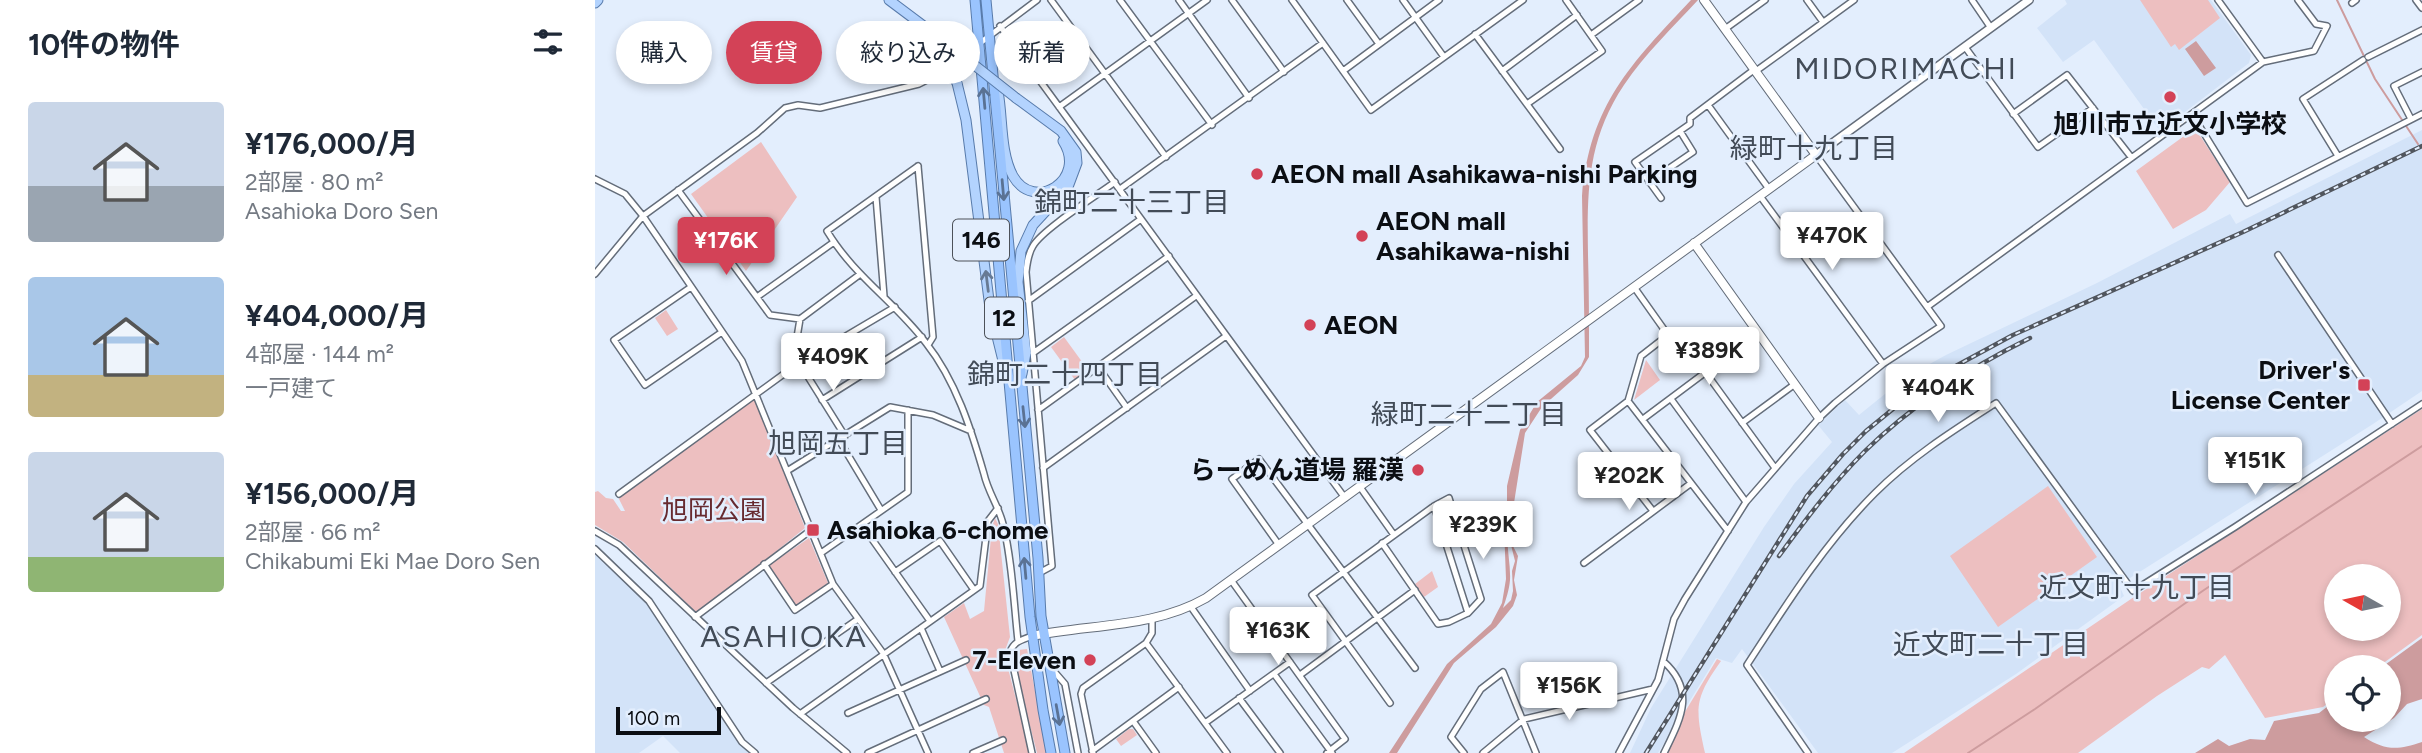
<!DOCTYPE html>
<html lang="ja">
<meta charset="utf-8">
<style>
:root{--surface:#fff;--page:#f2f2f3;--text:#1f2937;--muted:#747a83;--accent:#d34257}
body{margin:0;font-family:Figtree,"Noto Sans JP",sans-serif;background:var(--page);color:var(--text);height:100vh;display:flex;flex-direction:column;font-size:26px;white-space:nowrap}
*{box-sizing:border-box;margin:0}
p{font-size:23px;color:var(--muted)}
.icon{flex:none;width:38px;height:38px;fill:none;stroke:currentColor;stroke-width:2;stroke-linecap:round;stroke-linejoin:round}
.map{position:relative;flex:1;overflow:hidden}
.panel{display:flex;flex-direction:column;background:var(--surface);width:595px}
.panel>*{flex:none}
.top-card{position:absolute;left:21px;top:21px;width:665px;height:63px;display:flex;gap:14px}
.needle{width:46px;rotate:279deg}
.buttons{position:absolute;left:1729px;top:564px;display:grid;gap:14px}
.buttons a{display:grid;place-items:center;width:77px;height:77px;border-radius:50%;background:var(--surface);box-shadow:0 4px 10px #0003;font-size:35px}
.scale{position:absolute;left:21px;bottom:18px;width:105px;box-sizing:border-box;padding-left:7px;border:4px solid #0b0e13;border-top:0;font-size:19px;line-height:24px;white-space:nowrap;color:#0b0e13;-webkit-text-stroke:5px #e3eefd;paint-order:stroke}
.price{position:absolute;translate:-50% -60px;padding:0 16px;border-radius:7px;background:#fff;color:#222;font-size:23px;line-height:46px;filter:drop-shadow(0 2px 4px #0008)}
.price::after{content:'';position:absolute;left:50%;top:42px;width:21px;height:16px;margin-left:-10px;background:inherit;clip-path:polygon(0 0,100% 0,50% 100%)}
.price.on{background:var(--accent);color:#fff}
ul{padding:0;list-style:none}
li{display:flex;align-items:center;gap:21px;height:175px;padding:0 28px}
li span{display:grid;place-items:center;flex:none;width:196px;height:140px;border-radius:7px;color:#555}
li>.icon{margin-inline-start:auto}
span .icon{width:84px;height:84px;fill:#fffc;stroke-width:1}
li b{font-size:30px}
h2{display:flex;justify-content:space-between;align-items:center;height:84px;padding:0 28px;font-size:30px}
.pill{padding:0 24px;border-radius:32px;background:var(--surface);box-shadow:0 4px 10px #0003;font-size:24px;line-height:63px}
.pill.on{background:var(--accent);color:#fff}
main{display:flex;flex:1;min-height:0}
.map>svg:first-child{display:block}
</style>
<main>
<section class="panel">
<h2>10件の物件<svg class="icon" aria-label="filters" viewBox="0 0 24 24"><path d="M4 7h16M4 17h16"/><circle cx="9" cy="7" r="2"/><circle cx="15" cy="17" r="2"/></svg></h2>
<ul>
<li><span style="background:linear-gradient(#c9d6e8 60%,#9aa5b1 0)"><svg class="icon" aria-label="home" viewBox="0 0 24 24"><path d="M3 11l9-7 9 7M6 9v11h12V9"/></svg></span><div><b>¥176,000/月</b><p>2部屋 · 80 m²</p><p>Asahioka Doro Sen</p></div></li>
<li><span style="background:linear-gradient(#a9c7e8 70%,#c2b280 0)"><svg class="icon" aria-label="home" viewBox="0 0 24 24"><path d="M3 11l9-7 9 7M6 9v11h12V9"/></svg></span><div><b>¥404,000/月</b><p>4部屋 · 144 m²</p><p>一戸建て</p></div></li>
<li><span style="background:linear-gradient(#c9d6e8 75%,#8fb573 0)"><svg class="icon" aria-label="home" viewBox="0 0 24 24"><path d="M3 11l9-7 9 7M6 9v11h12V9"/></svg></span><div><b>¥156,000/月</b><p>2部屋 · 66 m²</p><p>Chikabumi Eki Mae Doro Sen</p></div></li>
</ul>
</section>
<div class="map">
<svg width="1827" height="753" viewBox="0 0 1827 753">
<rect width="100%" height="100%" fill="#e3eefd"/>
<path fill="#d3e3f8" d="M1470 0H1616L1656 55 1654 63 1565 131 1499 40 1468 62 1442 28 1472 4Z
M1827 130V391L1778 424 1524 585 1529 596 1421 674 1297 753H1223L1147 649 1137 663 1121 658 1063 753H1035L1056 708 1169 527 1199 484 1237 442 1223 425 1250 400 1264 415 1311 377 1351 355 1502 283 1635 214 1641 224Z
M0 554 53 602 154 753H85L68 736 44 753H0Z"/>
<path fill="#edbfc0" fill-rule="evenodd" d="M1545 0H1613L1625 18 1584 50 1580 44 1576 47Z
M1600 128 1635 182 1611 210 1578 229 1541 171Z
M166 142 202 197 151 271 96 194Z
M71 310 83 329 72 336 60 318Z
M469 337 493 370 480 380 456 347Z
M1051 360 1065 380 1039 400Z
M159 394 210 528 168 562 101 612 28 542 0 525V492L3 491 11 498 18 499 26 511H30L24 499 25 492Z
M1827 409V635L1783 667H1741V697L1728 707 1670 718 1630 655 1614 669 1607 667 1562 696 1483 753H1309L1536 599ZM1741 576H1794V628H1741Z
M1453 486 1502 557 1403 627 1355 556Z
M400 518 403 524 415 637 409 653 435 753H409L394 707 389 705 349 617 369 603 375 619 389 611 397 527Z
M214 538 233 583 201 606 173 566Z
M837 571 843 587 829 597 820 584Z
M432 649 452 753H442L417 656 423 650Z
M1122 659 1126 661C1099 699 1100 708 1110 753H1065Z
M534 729H538L542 735 526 746 521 739Z"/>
<path fill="#cd9c9e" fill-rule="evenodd" d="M1096 0H1103C1077 28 1050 54 1029 85 992 140 992 192 993 255 994 289 994 323 994 357L983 375 947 407 930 433 919 503 921 522 917 544 923 556 919 580 922 595 918 606 901 627 859 663 802 753H794L852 664 896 624 907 603 911 579 909 527 912 512V486L925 430 942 402 986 366 990 357 987 196C995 104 1036 64 1096 0ZM915 523 917 528 915 541 920 561 917 571 918 591 916 600 908 608C911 599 914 591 915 580 916 561 909 541 915 523Z
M1601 41 1621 68 1609 76 1590 49Z
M1827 638V699L1812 704 1799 718 1769 737C1791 751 1803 750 1827 742V753H1600L1623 739 1634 746 1655 739 1670 740 1679 721 1724 713 1741 700V719H1794V667H1787Z"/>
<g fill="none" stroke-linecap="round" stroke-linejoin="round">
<path stroke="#cd9c9e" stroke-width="2" d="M1742 0 1780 79 1823 144
M1373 753 1440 709 1609 590 1827 446"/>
<g stroke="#646d7a" stroke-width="8">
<path id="minor" d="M456 0 571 157
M525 0 617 125
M584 0 654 98
M637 0 689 72
M697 0 776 110 928 0
M752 0 784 44
M808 0 849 57
M1212 0 1228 22
M1377 0 1396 28
M1623 0 1668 62
M1821 0 1827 8
M1757 3 1761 0
M405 26 750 498
M1130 29 1170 0
M880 34 965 149
M996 35 1044 0
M1370 47 1443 147 1498 108
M1773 57 1827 30
M748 71 844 0
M907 71 982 15
M1161 71 1259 0
M932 104 1007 51 971 0
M1113 105 1174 189
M464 107 612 0
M1418 114 1472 75 1536 157
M1597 114 1652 203 1827 114
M1816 119 1799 86 1827 72
M1743 156 1708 99 1768 60
M323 166 232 231C258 275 301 303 331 343 361 381 376 429 389 474 393 492 404 507 408 524 417 559 419 605 423 641
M323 166 338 337 333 345
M0 179 30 194 48 216 147 361 238 584 288 653 333 753
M1054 182 1098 152 1085 131
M525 189 728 43
M83 190 175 315 205 319
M1165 196 1288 364
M281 197 289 296
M1066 198 1040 162 1095 124V118L1160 69
M1683 255 1797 424
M0 274 48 216 162 133 190 108 203 105 225 108 324 84 344 74 442 0
M96 287 19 340 50 385 127 332
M1039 287 1073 335 1046 356 1033 401 995 430 1058 511
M162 297 239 242
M433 301 546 219
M1332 307 1668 62 1719 51 1732 26 1721 24 1703 0
M438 353 574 256
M205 364 250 436
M503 367 532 408
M197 368 205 319 264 275
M1111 373 1180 468
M1076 399 1151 502
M227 400 327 337
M1033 401 1133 531
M443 410 601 296
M1048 419 1163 333
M1147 423 1200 384
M244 440 286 510
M448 468 631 336
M192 471 295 407 338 415 376 431
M765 487 799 535
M24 494 197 368 300 307
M267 525 335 621
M0 531 24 545 198 708 252 753
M787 543 843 624 854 622 873 613 839 506
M684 545 637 479 664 459 820 668
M0 549 54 601 147 742 160 753
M226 553 313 492V410
M989 563 1095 484
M169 564 200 610 238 584
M300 572 345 541 379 590
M444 573 457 566 431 272C432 263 433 254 438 246 448 229 501 196 520 182
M636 580 750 739 732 753
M596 607 655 691
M100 617 216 530
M326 628 345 671
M551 643 632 753
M1068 661C1102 691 1085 720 1069 753
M457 669 470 684 483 753
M679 674 737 753
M705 675 820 590
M171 683 263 619
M644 698 685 753
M795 703 717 595 839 506 854 498 886 599 873 613
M253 713 371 660
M205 714 385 586 393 521 403 508
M538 721 561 753
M610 723 695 662
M497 751 584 687
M273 753 391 699
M378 753 408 740
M437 753 415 652C419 641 427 640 437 636
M498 753 486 694 488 688 551 643 557 633V619
M869 753 856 737 886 689 908 672 941 753
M888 753 929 719 1058 689
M1024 753 1063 680 1079 619 1090 599 1151 502 1224 418 1240 403 1288 364 1346 326 1221 155
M1213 753 1152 665C1191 605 1229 544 1280 493 1316 457 1359 430 1401 403L1538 591 1640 527 1827 404"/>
</g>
<g stroke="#646d7a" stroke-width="10">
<path id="tertiary" d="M1221 155 1434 0"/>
</g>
<g stroke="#646d7a" stroke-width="10">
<path id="secondary" d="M1099 243 1224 418
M437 636C495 624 559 628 611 598L1221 155 1109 0"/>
</g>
<g stroke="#587bab" stroke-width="11">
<path id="primary" d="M294 0 354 45
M0 3 3 0
M362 83 371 120 395 308 411 373
M403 91C408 118 405 152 418 176 439 213 493 180 468 141
M421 98 466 131 481 152 482 163 473 187 438 225 426 251 423 282 431 353 427 374"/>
</g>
<g stroke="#587bab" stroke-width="11">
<path id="trunk" d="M380 0 435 617 448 710 456 753
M391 0 443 558 446 616 470 753"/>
</g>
<use href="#minor" stroke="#fff" stroke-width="5"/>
<use href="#tertiary" stroke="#fff" stroke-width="7"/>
<use href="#secondary" stroke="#fff" stroke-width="8"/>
<use href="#primary" stroke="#b3d3fe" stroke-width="9"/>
<use href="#trunk" stroke="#9ac4fe" stroke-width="9"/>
<g stroke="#51565e" stroke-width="4.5">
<path id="rail" d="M1184 556C1211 519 1238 483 1270 451 1317 405 1376 367 1435 338
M1051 753 1212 496 1248 454 1271 431 1320 391 1346 374 1418 335 1648 232 1827 146"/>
</g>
<use href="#rail" stroke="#e3eefd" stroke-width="2" stroke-dasharray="5" stroke-linecap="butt"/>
<g stroke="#587bab" stroke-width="11" stroke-linecap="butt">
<path id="primary-bridge" d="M354 45 421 98
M348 50 362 83"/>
</g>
<use href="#primary-bridge" stroke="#b3d3fe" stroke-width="9"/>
</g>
<defs><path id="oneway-shaft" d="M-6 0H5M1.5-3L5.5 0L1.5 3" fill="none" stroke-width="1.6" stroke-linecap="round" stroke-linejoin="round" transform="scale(1.75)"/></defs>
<g stroke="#5a7294">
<use href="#oneway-shaft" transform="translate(389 98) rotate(-95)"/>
<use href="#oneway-shaft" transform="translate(408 190) rotate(85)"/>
<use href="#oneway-shaft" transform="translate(429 417) rotate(84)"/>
<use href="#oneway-shaft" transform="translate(430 568) rotate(-95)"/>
<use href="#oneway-shaft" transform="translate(463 715) rotate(80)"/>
</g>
<use stroke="#677a94" href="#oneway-shaft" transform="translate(392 281) rotate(-97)"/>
<g fill="#d34257" stroke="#e3eefd" stroke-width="2.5">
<circle cx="1575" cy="97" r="7"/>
<circle cx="662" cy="174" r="7"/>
<circle cx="767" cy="236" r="7"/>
<circle cx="715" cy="325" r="7"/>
<rect x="1762" y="378" width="14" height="14" rx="3.5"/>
<circle cx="823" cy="470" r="7"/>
<rect x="211" y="523" width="14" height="14" rx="3.5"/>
<circle cx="495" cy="660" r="7"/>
</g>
<g text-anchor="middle" stroke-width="5" stroke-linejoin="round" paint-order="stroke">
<g fill="#e3eefd" stroke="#4c5159" stroke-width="2">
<rect x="358" y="219.5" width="56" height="41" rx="5"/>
<rect x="390" y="297.5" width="38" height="41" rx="5"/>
</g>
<g font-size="24" font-weight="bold" fill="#0b0e13">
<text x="386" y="248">146</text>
<text x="409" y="326">12</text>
</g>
<g font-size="26" font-weight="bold" fill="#0b0e13" stroke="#e3eefd" text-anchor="start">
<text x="1575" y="133" text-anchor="middle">旭川市立近文小学校</text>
<text x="676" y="183">AEON mall Asahikawa-nishi Parking</text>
<text x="781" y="230">AEON mall<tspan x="781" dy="30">Asahikawa-nishi</tspan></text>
<text x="729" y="334">AEON</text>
<text x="1755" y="379" text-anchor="end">Driver's<tspan x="1755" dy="30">License Center</tspan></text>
<text x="809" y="479" text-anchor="end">らーめん道場 羅漢</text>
<text x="232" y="539">Asahioka 6-chome</text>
<text x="481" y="669" text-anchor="end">7-Eleven</text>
</g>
<g font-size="26" fill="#672a2f" stroke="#e3eefd">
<text x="119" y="519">旭岡公園</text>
</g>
<g font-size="28" fill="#424b57" stroke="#e3eefd">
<text x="1219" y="158">緑町十九丁目</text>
<text x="537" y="212">錦町二十三丁目</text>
<text x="470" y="384">錦町二十四丁目</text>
<text x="874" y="424">緑町二十二丁目</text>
<text x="243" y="453">旭岡五丁目</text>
<text x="1542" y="597">近文町十九丁目</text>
<text x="1396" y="654">近文町二十丁目</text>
</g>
<g font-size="30" letter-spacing="2" fill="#424b57" stroke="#e3eefd">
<text x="1311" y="79">MIDORIMACHI</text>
<text x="189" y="647">ASAHIOKA</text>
</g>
</g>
</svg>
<div class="buttons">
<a><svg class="needle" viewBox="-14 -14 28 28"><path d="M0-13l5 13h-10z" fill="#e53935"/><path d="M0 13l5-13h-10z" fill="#747a83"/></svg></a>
<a><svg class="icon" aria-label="locate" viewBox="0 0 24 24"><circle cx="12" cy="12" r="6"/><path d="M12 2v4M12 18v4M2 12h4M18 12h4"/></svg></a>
</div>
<div class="scale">100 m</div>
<b class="price" style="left:1237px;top:272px">¥470K</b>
<b class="price on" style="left:131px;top:277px">¥176K</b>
<b class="price" style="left:1114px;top:387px">¥389K</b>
<b class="price" style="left:238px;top:393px">¥409K</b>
<b class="price" style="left:1343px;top:424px">¥404K</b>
<b class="price" style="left:1660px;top:497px">¥151K</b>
<b class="price" style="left:1034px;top:512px">¥202K</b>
<b class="price" style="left:888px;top:561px">¥239K</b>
<b class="price" style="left:683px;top:667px">¥163K</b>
<b class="price" style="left:974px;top:722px">¥156K</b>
<div class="top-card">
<a class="pill">購入</a>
<a class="pill on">賃貸</a>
<a class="pill">絞り込み</a>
<a class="pill">新着</a>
</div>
</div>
</main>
